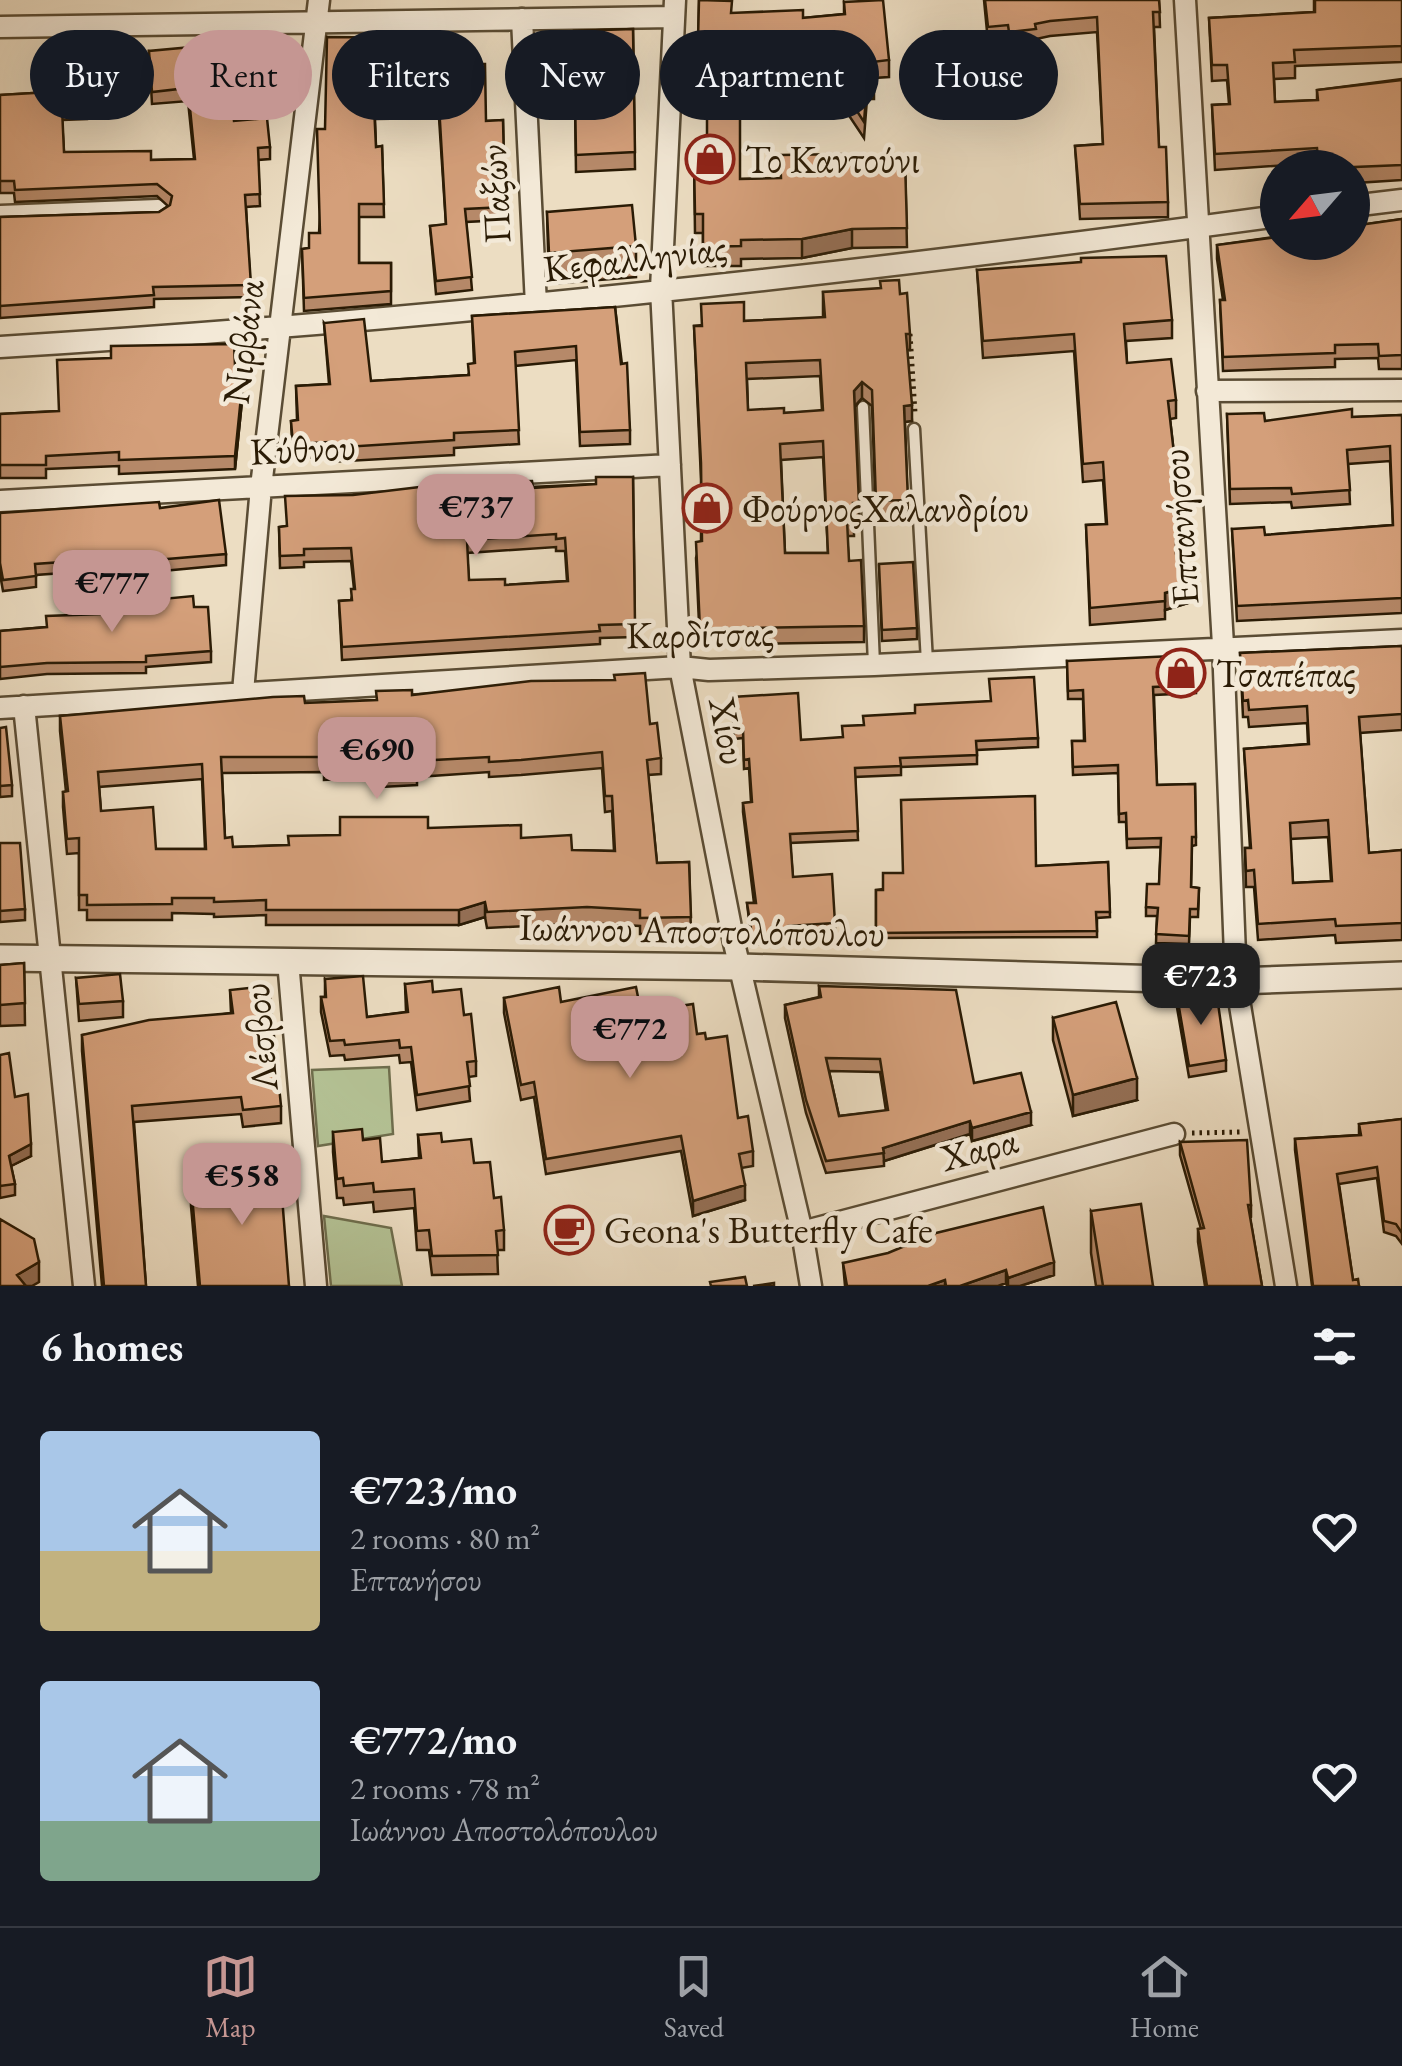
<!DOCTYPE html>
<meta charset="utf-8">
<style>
:root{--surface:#171b24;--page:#242831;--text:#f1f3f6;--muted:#9ea1a6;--line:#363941;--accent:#c59692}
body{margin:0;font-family:"EB Garamond",serif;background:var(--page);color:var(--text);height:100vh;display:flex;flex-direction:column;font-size:38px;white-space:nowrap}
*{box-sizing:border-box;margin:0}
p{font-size:32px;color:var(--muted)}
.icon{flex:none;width:55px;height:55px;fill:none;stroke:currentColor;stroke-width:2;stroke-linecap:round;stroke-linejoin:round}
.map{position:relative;height:1286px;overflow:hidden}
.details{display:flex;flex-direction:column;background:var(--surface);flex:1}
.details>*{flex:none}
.top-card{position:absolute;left:30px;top:30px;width:1342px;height:90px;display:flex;gap:20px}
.needle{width:65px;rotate:242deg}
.tools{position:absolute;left:1260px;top:150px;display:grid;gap:20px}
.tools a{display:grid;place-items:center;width:110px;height:110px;border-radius:50%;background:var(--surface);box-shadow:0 10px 40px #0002;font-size:50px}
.price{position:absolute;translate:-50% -85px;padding:0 22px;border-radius:20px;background:var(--accent);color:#111;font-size:32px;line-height:65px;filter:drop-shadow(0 2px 5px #0008)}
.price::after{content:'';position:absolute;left:50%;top:60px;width:30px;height:22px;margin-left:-15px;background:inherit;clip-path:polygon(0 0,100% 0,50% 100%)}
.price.active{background:#222;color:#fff}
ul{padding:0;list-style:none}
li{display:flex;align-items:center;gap:30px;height:250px;padding:0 40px}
li span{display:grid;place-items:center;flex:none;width:280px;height:200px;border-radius:10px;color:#555}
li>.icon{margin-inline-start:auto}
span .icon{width:120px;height:120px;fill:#fffc;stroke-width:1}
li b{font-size:42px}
h2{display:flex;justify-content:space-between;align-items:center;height:120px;padding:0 40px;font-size:42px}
.chip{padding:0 35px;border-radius:45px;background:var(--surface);box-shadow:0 10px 40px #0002;font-size:35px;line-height:90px}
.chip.active{background:var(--accent);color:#111}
.tabs{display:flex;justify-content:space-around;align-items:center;height:140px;border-top:2px solid var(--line);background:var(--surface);font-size:28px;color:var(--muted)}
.tabs a{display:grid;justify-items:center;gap:5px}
.tabs .active{color:var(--accent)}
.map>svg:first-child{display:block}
</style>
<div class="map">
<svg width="1402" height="1286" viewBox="0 0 1402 1286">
<rect width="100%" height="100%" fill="#ecddc2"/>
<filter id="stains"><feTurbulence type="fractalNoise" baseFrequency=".002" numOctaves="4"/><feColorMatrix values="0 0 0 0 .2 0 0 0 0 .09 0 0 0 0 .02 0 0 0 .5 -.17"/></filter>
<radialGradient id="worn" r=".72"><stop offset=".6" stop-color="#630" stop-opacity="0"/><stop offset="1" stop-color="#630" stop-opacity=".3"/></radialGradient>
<path fill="#b4c295" stroke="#6f6e4d" stroke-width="2.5" d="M389 1067 393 1134 318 1146 312 1070Z
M324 1216 391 1228 402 1286H331Z"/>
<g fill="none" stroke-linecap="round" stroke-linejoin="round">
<g stroke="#5a4c34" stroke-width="15">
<path id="service" d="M863 407 874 664
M914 429 927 662"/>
</g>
<g stroke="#5a4c34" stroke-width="25">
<path id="minor" d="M675 0 661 289 680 667 734 943 802 1232 811 1286
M1185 0 1223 645 1236 981 1286 1286
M522 19 536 305
M0 27 674 17
M1352 206 1402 200
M0 216 158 210
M0 347C427 321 853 274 1278 216
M1207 391 1402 390
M0 501 670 465
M243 692 261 487 319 0
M24 706 84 1286
M0 708 680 667 709 670 874 665 1402 640
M288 961 316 1286
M802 1232 1174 1134"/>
</g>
<g stroke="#5a4c34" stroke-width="30">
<path id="tertiary" d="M0 958 740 967 1236 981 1402 975"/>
</g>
<path stroke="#2a1b05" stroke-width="5" stroke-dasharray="2.5 5" stroke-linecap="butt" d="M910 334 915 413
M1192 1133 1241 1132"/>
<use href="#service" stroke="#f3e9d7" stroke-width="10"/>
<use href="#minor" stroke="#f3e9d7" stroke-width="20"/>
<use href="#tertiary" stroke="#f3e9d7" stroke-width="25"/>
</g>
<path fill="#b68969" stroke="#2a1b05" stroke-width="2.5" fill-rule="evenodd" d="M699 0 731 13 803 18 844 14V2L889 60V77L874 78V99H867L864 138 846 111 823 113 821 89 734 96V100L697 99Z
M984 0H1159L1160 27H1154L1159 147 1168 202V217L1080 219 1075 146 1103 144 1097 32 1050 36 1036 39V44L1009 47 1008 40 988 42Z
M1314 0H1402V62L1295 66V78L1274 79 1275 102 1317 100V90L1402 79V180L1356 183V190H1352V168H1318L1317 163 1215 170 1212 105 1229 104 1227 80 1212 81 1209 18 1314 12Z
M633 29 635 169 576 172 574 31Z
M95 41 96 102H87V119L62 120 64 152 151 160 194 159 188 101 152 104 149 51 247 69V81L230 83 234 121 270 147V159L258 160 260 206 246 207 251 297 154 299V307L0 318V217L159 212 168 206 157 196 15 202 14 193H0V95L50 92Z
M434 64 486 121 503 120 505 220 466 222 472 290 436 294 430 226 446 225 439 118 375 119 376 147 382 146 384 217H359V263H391V304L304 311 302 249 309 248 319 233 325 129Z
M707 158 740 179 780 178 847 162 905 161 907 247 852 248 802 258 741 259V266H703V233H695L694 159Z
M547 212 636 246V277L549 284Z
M1402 219V369H1379L1378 358 1335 359V367L1223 371 1220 300H1223L1217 259V245Z
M977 270 1172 320V338L1126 341 1127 363 1176 400V418L1170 419 1181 515V533H1176V553L1188 603 1165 610V619L1090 625 1086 525 1106 524 1103 480 1083 482 1074 351 983 358Z
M823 292 900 294 910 334V350H907L912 421 905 422 908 516 876 517 872 406 862 398 855 407 859 519H854V536H847L849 561 864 626V642L700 645 696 558 701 541V479L694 326 744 321 823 318ZM820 376 822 411 784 413 748 410 747 379ZM823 457 828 553H785L781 460Z
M615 307 630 430V444L580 446 576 360 515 366 519 444 454 448V455L329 462V456L293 459 291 421 297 420 296 386 329 384 324 323 371 381 468 375 474 363 472 316Z
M236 387 242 401 235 469 119 474V466L46 469V478H0V414L59 411Z
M1227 414 1265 421 1402 415V613L1237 621 1232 529 1265 535 1393 525 1390 461 1348 464 1350 504 1292 508 1291 502 1230 504Z
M633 477 635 637 600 638V644L342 660 339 601 351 600 354 589 351 561 304 562V567L280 568 279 527 286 526 353 495 596 484ZM556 547V551H565L567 581 505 585 469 580 467 553Z
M160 508 226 554V565L120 575 119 569 36 575V587L3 591 0 574V513Z
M879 564 917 628V639L882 641Z
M194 607 211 651V662L146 667V673L47 674 0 679V631L47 627 99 614Z
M1402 646V730L1360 733 1369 853 1402 850V940L1336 943 1335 935 1258 940 1254 887H1246L1245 848H1250L1244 749 1308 744 1307 723 1249 727 1248 717H1243L1240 653ZM1328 837 1331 881 1293 883 1290 839Z
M1067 661 1196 685V693L1154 695 1157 785 1195 784 1196 845 1192 846 1191 887 1199 888 1198 917H1190L1189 944 1156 943 1157 916H1146V907L1159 884 1161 847 1127 848 1126 822H1119L1118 773 1073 775 1072 741H1084L1083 699H1068Z
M412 695 650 724 661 758V774L648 775 657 863 689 862 691 933 640 934V926L587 923 487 928 485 917 459 925H266V915L214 917V914L172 913V920H87V910H79V853L67 854 63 807V792H66L60 731V716L376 700ZM602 768 605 812 612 811 614 851 572 850 521 838 428 828 340 835 288 845 233 847 225 838 222 773 324 772V780L380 777 381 787 417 785V777L489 772V777L521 775ZM202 779 205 849H156L101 811 99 787Z
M732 697 801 740 1038 738V747L977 750V764L901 767V775L855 777 858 840 790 843 793 877 835 923V932L790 935V943L752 945 747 903H754L743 812V803L751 802 749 768 744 769 743 738 734 739Z
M0 728 12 785V796L0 797Z
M0 843 25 909V920L0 922Z
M1108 862 1110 917 1097 918V937L876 938V890L1036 866Z
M24 963 25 1025 0 1026V965Z
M76 978 123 1001V1017L79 1021Z
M325 979 367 1017 406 1012 405 984 433 992 464 1015 476 1061V1076L468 1077 470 1101 417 1110 411 1062 400 1063 399 1055 345 1060 344 1055 330 1056 321 1012V997H325Z
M1175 984 1226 1060V1071L1189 1077 1175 996Z
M819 986 974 1083 1031 1125 972 1141 970 1134 884 1161V1166L826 1173 806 1113 785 1018V1005L819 997ZM829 1071 880 1072 886 1111 839 1116Z
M230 990 281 1106V1123L243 1127 241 1114 134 1122 146 1286H102L82 1051V1035L231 1013Z
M504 998 561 1002 641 1012 706 1039 738 1118 753 1151V1166L741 1168 745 1200 693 1216 681 1151 546 1174 534 1097 521 1100 504 1013Z
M1053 1018 1137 1100 1073 1116 1053 1040Z
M0 1055 15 1097 31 1156 11 1166 15 1184V1195L0 1198Z
M1402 1119V1244L1396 1236 1384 1232 1377 1178 1339 1184 1353 1280 1359 1286H1312L1295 1150V1139L1359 1135V1124Z
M333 1132 363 1140 382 1162 419 1158 418 1135 442 1142 474 1163 494 1198 504 1230V1250H497L498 1274 432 1275 429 1250H417L414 1208 374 1212 373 1202 344 1205 343 1198H337L333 1152Z
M1180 1142 1251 1205V1217L1250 1218 1262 1286H1205L1198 1242V1229H1201L1180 1155Z
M239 1161 289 1286H198L191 1206V1184L239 1180Z
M1091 1211 1153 1286H1096L1091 1253Z
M843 1263 1054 1275 1020 1286H1007L1006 1283 998 1286H845Z"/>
<path fill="#946f55" stroke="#2a1b05" stroke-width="2.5" d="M852 229V248L802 258V239Z
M862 382V398L854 407V391Z
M242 387V401L235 469V456Z
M912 405V421L904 422V406Z
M1188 586V603L1165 610V593Z
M485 902V917L459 925V910Z
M1137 1078V1100L1073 1116V1095Z
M1031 1112V1125L972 1141V1128Z
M970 1121V1134L884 1161 883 1148Z
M31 1144V1156L9 1167V1156Z
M745 1185V1200L693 1216V1201Z
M39 1262V1282L32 1286H17V1275Z
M1054 1262V1275L1020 1286H1008V1278Z
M1006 1270V1283L998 1286H960Z
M945 1280V1286H928Z"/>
<path fill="#d49f7a" stroke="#2a1b05" stroke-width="2.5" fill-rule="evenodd" d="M699 0 732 1 731 13 803 10V18L845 14 844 2 883 0 889 60 872 62 874 82 867 83 864 122 846 94 823 97 821 72 734 79V83L697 82Z
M985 0H1159L1160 12H1153L1159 147H1166L1168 202 1080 204 1075 146 1103 144 1097 17 1050 21 1035 24 1036 29 1009 32 1008 25 988 27Z
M1315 0H1402V46L1294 50 1295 62 1273 63 1275 102 1318 100 1317 90 1402 80V165L1355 167 1356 174 1352 175V168H1319L1317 148 1215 154 1212 105 1230 104 1227 65H1212L1209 18 1315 12Z
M633 29 635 152 576 155 574 31Z
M327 37 434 38V64H485L486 121 503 120 505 207 465 209 472 277 436 281 430 226 446 224 439 105 374 106 376 147 382 146 384 204H359V263H391V291L304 298 302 249 309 248V233H320L317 129H325Z
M95 41 96 89 87 90V107L62 108 64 152 151 151V160L195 159 188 88 152 92 149 51 245 42 247 69 229 71 234 121 267 118 270 147 258 148 260 194 245 195 251 285 153 287 154 295 0 306V217L159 212 170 205 172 196 157 184 15 190 14 181H0V95L50 92 49 43Z
M707 118H740V179L781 178 780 155 846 154 847 162 905 161 907 228 852 229 802 239 741 240V246L703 247V214H695L694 159 707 158Z
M632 205 636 246 549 253 547 212Z
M1402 219V355L1379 356 1378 344 1335 345V353L1223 357 1220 300H1225L1217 245 1278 237V242H1352V226Z
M1166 256 1172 320 1124 324 1127 363 1171 359 1176 400 1168 401 1181 515H1176V553L1186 552 1188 586 1165 593V601L1090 608 1086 525 1107 524 1103 462 1083 464 1074 334 983 341 977 270 1081 262V258Z
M899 280 900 294 907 293 910 334H906L912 405 904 406 908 500 876 501 872 390 862 382 854 391 859 503H853L854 520H847L849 561 861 560 864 626 700 629 696 542 702 541 701 463 694 326H702L701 304 744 302V321L825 317 823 292 881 288 880 281ZM820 360 823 410 784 413V408L748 410 746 363ZM823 441 828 553H785L780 444Z
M615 307 621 364 627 363 630 430 580 432 576 346 515 352 519 430 454 433V440L329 448V442L293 444 291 421 298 420 296 386 330 384 324 323 364 319 371 381 469 375 468 364 475 363 472 316Z
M234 344 236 387H242L235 456 119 460V452L46 456V465H0V414L59 411 57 360 111 358V346Z
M1352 409V417L1402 415V598L1237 606 1232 529 1264 527 1265 535 1393 525 1390 446 1347 450 1350 490 1292 494 1291 488 1230 489 1227 414 1264 413 1265 421Z
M596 477H633L635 624 599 625 600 631 342 647 339 601 352 600 351 589H355L351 548 304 549V555L280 556 279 527 287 526 285 496 353 495 453 483 532 481 533 488 596 484ZM556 534V539L565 538 568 581 505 585V579L469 580 467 540Z
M219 500 226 554 120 563 119 558 35 564 36 576 3 580 0 563V513L159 502 160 508Z
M913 562 917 628 882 630 879 564Z
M193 596 194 607H208L211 651 146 656V662L47 663 0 667V631L47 627 46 616 100 614 99 605Z
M1402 646V714L1359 717 1369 853 1402 850V923L1336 926 1335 919 1258 924 1254 870 1246 871 1245 848H1251L1244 749 1309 744 1307 706 1249 710 1248 700 1243 701 1240 653ZM1328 820 1332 881 1293 883 1290 823Z
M1194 655 1196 685 1153 687 1157 785 1195 784 1196 837H1192L1191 887 1199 888 1198 909H1190L1189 936 1156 934 1158 908 1146 907 1147 884H1159L1161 838 1127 839 1126 813 1119 814 1118 765 1073 767 1072 741H1085L1083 690 1068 691 1067 661Z
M645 673 650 724 657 723 661 758 647 760 657 863 689 862 691 917 640 918V910L587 907 487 912 485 902 459 910H266V900L214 902V898H172V904L87 905V895H79V838L67 839 63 792 68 791 60 716 273 697 304 696 305 703 377 700 376 691 412 690V695L531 681 615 680 614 675ZM602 752 605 796H612L615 851 572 850 571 835 521 838V825L428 828V817H340V835L288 836 289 845 233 847 232 837 225 838 221 757H324V765L380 762 381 772 417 770 416 761 489 757V762L521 760ZM202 764 206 849H156L153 807 101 811 98 772Z
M1034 677 1038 738 976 741 977 755 900 758 901 766 855 768 858 831 790 834 793 877 832 874 835 923 789 926 790 933 752 935 747 903H756L743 803 752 802 749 759 744 760 743 729H734L732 697 798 693 801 740 843 737 842 726 864 725 863 716 915 713V705L991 701 989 679Z
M6 727 12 785 0 786V728Z
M1035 796 1036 866 1108 862 1110 912H1096L1097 931 876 933V890H883V873H903L901 800Z
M0 843H20L25 909 0 911Z
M24 963 25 1003 0 1005V965Z
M120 974 123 1001 79 1004 76 978Z
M363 976 367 1017 408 1012 405 984 432 981 433 992 461 989 464 1015 471 1014 476 1061 467 1062 470 1086 417 1095 411 1047 400 1048 399 1040 345 1045 344 1040 330 1041 321 997H326L325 979Z
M1175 984 1183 985 1198 1001 1217 996 1226 1060 1189 1066Z
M269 986 281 1106 243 1110 241 1097 132 1106 146 1286H104L82 1035 149 1020 233 1013 230 990Z
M819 986 956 990 974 1083 1021 1073 1031 1112 972 1128 970 1121 883 1148 884 1153 826 1161 806 1100 785 1005 821 997ZM826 1058 880 1059 888 1110 839 1116Z
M559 987 561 1002 636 987 641 1012 693 1004 697 1034 705 1033 706 1039 727 1036 738 1118 748 1116 753 1151 739 1154 745 1185 693 1201 681 1136 546 1159 534 1082 521 1085 504 998Z
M1116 1002 1137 1078 1073 1095 1053 1018Z
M9 1053 15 1097 28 1094 31 1144 9 1156 15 1184 0 1186V1055Z
M1402 1119V1233L1396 1224 1384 1221 1377 1167 1337 1174 1353 1280 1358 1279 1359 1286H1313L1295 1139 1361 1135 1359 1124Z
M362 1129 363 1140 380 1138 382 1162 421 1158 418 1135 441 1133 442 1142 471 1139 474 1163 490 1162 494 1198 501 1197 504 1230 496 1231 498 1255 432 1256 429 1230 417 1231 414 1189 374 1192 373 1183 344 1186 343 1178 337 1179 333 1132Z
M1247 1140 1251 1205H1248L1262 1286H1207L1198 1229 1204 1228 1180 1142Z
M279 1158 289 1286H200L191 1184 240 1180 239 1161Z
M1141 1204 1153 1286H1103L1091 1211Z
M1043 1207 1054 1262 1008 1278 1006 1270 960 1286H946L945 1280 928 1286H847L843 1263 888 1253 936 1233Z
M0 1219 34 1239 39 1262 17 1275 26 1286H0Z
M745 1277 747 1286H711L710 1282Z
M774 1283V1286H753Z"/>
<defs>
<g id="shop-ring" transform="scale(2.5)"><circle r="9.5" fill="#f3e9d7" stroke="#8f2418" stroke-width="1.5"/><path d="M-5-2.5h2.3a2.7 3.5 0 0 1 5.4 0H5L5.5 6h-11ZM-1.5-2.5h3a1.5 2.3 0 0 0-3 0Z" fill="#8f2418"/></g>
<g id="cafe-ring" transform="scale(2.5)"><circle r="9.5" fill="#f3e9d7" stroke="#8f2418" stroke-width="1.5"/><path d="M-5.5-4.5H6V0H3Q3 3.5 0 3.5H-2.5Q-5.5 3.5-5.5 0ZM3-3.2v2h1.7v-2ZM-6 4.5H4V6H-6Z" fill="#8f2418"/></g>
</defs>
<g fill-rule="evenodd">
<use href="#shop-ring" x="710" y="159"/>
<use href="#shop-ring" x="707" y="508"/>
<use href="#shop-ring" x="1181" y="673"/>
<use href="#cafe-ring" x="569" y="1230"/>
</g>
<g text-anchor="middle" stroke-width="9" stroke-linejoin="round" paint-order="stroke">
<g font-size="38" fill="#2a1b05" stroke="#f3e9d7" text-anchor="start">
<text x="745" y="172">Το Καντούνι</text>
<text x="742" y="521">ΦούρνοςΧαλανδρίου</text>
<text x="1216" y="686">Τσαπέπας</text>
<text x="604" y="1243">Geona's Butterfly Cafe</text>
</g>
<g font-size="38" fill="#2a1b05" stroke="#f3e9d7">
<text transform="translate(495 194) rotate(-93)" y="13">Παξών</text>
<text transform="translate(635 258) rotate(-7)" y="13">Κεφαλληνίας</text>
<text transform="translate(243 342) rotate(-83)" y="13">Νιρβάνα</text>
<text transform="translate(303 449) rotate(-3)" y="13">Κύθνου</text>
<text transform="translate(1180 527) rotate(-94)" y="13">Επτανήσου</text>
<text transform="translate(700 634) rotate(-1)" y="13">Καρδίτσας</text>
<text transform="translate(728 731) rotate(79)" y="13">Χίου</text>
<text transform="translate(702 930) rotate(1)" y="13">Ιωάννου Αποστολόπουλου</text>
<text transform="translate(260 1037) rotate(-95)" y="13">Λέσβου</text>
<text transform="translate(979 1149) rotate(-15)" y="13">Χαρα</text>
</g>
</g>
<rect width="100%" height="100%" filter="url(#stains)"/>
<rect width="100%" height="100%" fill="url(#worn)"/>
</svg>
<div class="tools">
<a><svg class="needle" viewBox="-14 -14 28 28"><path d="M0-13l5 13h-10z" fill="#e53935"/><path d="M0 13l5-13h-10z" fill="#9ea1a6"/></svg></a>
</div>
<b class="price" style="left:476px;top:559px">€737</b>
<b class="price" style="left:112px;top:635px">€777</b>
<b class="price" style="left:377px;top:802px">€690</b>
<b class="price active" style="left:1201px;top:1028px">€723</b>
<b class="price" style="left:630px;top:1081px">€772</b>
<b class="price" style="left:242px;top:1228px">€558</b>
<div class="top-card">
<a class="chip">Buy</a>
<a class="chip active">Rent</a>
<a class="chip">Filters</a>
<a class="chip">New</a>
<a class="chip">Apartment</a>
<a class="chip">House</a>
</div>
</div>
<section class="details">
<h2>6 homes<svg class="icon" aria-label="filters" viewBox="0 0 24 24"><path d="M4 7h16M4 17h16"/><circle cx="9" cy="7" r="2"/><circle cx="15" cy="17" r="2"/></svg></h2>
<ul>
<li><span style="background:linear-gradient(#a9c7e8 60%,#c2b280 0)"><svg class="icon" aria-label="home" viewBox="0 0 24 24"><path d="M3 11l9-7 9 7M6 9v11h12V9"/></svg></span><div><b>€723/mo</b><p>2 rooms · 80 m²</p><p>Επτανήσου</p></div><svg class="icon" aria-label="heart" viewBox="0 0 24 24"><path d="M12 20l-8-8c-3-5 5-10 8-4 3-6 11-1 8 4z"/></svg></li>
<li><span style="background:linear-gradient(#a9c7e8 70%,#7fa58c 0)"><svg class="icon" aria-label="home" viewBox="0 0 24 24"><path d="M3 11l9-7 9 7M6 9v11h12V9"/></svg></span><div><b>€772/mo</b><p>2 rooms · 78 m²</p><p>Ιωάννου Αποστολόπουλου</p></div><svg class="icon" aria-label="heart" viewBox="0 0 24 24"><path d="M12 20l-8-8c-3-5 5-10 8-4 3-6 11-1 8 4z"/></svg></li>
</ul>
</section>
<nav class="tabs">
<a class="active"><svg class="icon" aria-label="map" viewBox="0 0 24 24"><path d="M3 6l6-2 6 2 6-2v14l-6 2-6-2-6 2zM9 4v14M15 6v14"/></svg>Map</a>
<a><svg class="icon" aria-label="saved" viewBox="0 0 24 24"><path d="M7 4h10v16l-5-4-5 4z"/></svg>Saved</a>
<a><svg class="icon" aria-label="home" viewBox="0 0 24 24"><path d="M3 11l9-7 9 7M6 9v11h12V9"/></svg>Home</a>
</nav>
